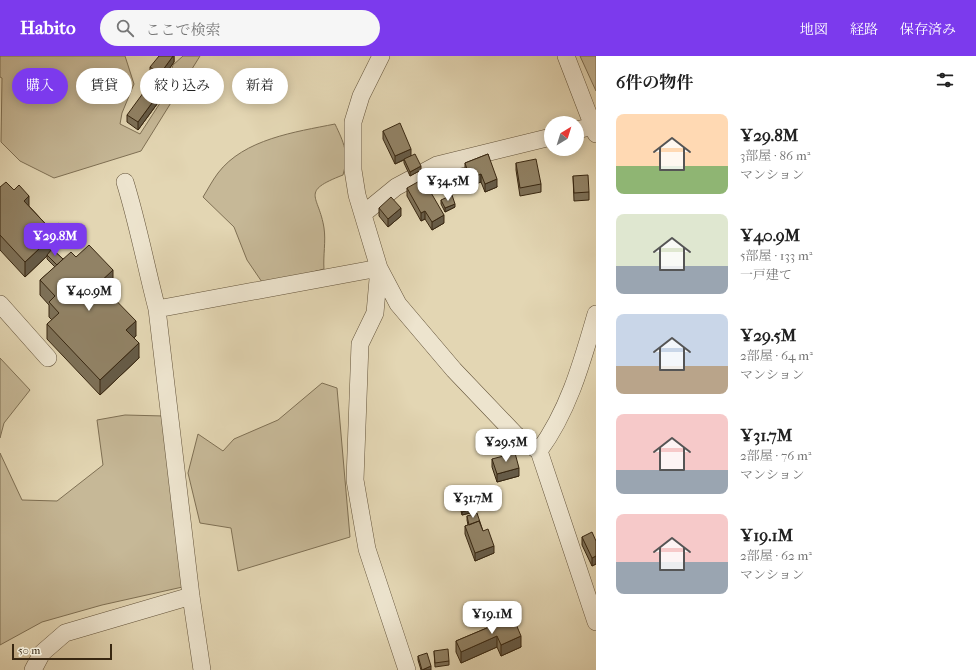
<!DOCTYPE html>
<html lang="ja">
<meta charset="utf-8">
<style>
:root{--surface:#fff;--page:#f6f6f6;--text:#222;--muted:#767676;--accent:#7c3aed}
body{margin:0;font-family:"IM FELL French Canon","Noto Serif JP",serif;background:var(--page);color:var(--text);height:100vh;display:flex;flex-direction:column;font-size:15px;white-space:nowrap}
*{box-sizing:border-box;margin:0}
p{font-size:13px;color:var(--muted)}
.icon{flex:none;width:22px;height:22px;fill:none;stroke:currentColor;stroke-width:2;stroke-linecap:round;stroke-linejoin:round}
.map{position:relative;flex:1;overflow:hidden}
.details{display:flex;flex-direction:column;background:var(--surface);width:380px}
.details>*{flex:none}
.top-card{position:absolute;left:12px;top:12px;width:380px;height:36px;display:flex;gap:8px}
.needle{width:26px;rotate:38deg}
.buttons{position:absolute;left:544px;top:60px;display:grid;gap:8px}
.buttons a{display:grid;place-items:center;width:40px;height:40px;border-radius:50%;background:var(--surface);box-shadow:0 2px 10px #0003;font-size:20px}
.scale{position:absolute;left:12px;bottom:10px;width:100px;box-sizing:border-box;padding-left:4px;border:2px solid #382711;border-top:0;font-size:11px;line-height:14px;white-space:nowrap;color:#382711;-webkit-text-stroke:3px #ede4ce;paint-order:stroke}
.price{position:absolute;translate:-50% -34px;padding:0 9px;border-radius:8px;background:#fff;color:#222;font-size:13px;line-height:26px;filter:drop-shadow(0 1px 2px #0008)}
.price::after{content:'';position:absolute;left:50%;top:24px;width:12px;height:9px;margin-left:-6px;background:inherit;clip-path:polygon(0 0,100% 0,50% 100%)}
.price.active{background:var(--accent);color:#fff}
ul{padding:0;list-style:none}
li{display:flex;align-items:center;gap:12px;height:100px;padding:0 20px}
li span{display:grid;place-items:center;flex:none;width:112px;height:80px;border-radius:8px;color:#555}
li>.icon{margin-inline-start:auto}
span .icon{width:48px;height:48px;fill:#fffc;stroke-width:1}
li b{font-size:17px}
h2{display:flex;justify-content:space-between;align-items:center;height:48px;padding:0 20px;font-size:17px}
.tag{padding:0 14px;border-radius:18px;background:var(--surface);box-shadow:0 2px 10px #0003;font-size:14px;line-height:36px}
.tag.active{background:var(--accent);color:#fff}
header{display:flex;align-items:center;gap:24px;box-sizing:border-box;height:56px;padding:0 20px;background:var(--accent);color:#fff}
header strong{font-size:19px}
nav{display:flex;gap:22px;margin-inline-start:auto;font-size:14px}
.search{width:280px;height:36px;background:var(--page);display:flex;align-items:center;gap:10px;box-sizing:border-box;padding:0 14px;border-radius:22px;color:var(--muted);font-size:15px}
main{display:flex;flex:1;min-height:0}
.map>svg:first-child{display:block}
</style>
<header>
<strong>Habito</strong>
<div class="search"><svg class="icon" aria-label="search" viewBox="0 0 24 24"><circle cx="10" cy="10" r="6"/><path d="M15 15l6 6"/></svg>ここで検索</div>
<nav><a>地図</a><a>経路</a><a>保存済み</a></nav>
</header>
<main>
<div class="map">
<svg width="596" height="614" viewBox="0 0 596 614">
<rect width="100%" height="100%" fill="#e3d6b3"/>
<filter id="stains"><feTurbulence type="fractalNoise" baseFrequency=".005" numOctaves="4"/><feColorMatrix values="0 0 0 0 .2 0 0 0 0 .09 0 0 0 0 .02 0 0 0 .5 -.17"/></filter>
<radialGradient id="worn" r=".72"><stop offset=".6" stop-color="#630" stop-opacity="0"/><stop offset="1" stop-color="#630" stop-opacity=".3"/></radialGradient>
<path fill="#c6b897" stroke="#7f7054" d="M0 0H125L134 28 122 57 120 68 140 78 162 44 173 9 183 0H200L141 95 54 122 20 105 1 86 2 22 0 21Z
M580 0H596V35Z
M335 68C344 87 349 97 343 119 299 136 319 139 324 172 326 185 323 200 324 213L264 229 247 204 234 171 203 141C208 133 212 125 218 117 244 83 295 76 335 68Z
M0 302 30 334 4 367 0 382Z
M322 327 337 332 350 481 238 515 231 472 200 467 188 417 198 378 223 395 234 383 278 364Z
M125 359 164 360 187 530 102 549 42 566 0 589V397L22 444 57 445 103 409 97 364Z"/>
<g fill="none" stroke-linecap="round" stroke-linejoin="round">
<g stroke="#63533a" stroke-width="18">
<path id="minor" d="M381 0 361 40 353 66V114L357 139 379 212 375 257 360 288 355 424 367 493 407 614
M566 0 596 78
M577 74 593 70
M125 126C138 168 146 211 157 253L191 540 202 614
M363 158 396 131 437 109 551 81
M379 212 398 248 454 314 516 379 539 395 596 566
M0 248 48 302
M157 253 379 212
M539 395C569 354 582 306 596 258
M33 614 42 597 65 577 191 540"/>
</g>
<use href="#minor" stroke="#ede4ce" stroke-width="17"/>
</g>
<path fill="#7d7057" stroke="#382711" d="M174 0V6L160 26 150 19V11Z
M160 44 138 74 127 66V59Z
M383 75 411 100 421 114 410 120 404 107V104L395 108 383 83Z
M488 98 497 131 485 136 481 126 470 130 465 115V107Z
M516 107 541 128V136L520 140 516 114Z
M573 120 589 136V144L574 145Z
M0 131 29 150 52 175 66 178 59 186 55 183V193L53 194 63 203 76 201 113 229 107 234 136 280 134 281 139 302 100 339 47 283V268L52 264 49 261V249L40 239V224L55 211 47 203V200L25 221 0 194Z
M407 132 444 167 432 174 425 163 421 165 407 140Z
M441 144 455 151 445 156 441 148Z
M379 152 401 160 388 171 379 160Z
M492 403 519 420 497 426 492 411Z
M459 443 474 456 462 459 459 447Z
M467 460 480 466 483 475 494 497 475 505 465 478V470L468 469 467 464Z
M582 481 596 485V508L592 510 582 489Z
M513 561 521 591 501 600 497 591 461 607 456 596V585Z
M434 595 449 605V609L435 611Z
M418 600 431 614H421L418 604Z"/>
<path fill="#665b47" stroke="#382711" d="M173 0H174V6L160 26V18Z
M160 36V44L138 74V66Z
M411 93V100L395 108V100Z
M421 110V114L410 120V116Z
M481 118V126L470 130V122Z
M497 123V131L485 136V128Z
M29 140V155L24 145Z
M455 148V151L445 156V152Z
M401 152V160L388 171V163Z
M425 155V163L421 165V157Z
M444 159V167L432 174V166Z
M66 174V178L59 186V182Z
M55 178V193L48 200 47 199V200L25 221V206Z
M113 214V229L99 241V227Z
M136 265V280L126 288V274Z
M139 287V302L100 339V324Z
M519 412V420L497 426V418Z
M474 452V456L462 459V456Z
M494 490V497L475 505V497Z
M596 500V508L592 510V502Z
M497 580V591L461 607V596Z
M521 580V591L501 600V589Z
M431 610V614H422Z"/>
<path fill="#918265" stroke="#382711" d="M159 0H173L160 18 150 11Z
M149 29 160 36 138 66 127 59Z
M400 67 411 93 395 100 383 75Z
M415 98 421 110 410 116 404 103Z
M488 98 497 123 485 128 481 118 470 122 465 107Z
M536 103 541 128 520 132 516 107Z
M588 119 589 136 574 137 573 120Z
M423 123 444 159 432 166 425 155 421 157 407 132Z
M6 126 14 134 19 129 29 140 24 145 55 178 25 206 0 179V131Z
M452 139 455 148 445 152 441 144Z
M391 141 401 152 388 163 379 152Z
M58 167 66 174 59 182 55 179V178L52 175Z
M89 189 113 214 99 227 136 265 126 274 139 287 100 324 47 268 59 257 49 246 55 240 40 224 71 196 76 201Z
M52 193 63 203 57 209 47 199Z
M515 397 519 412 497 418 492 403Z
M471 440 474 452 462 456 459 443Z
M477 457 480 466 479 465 469 469 467 460Z
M479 465 483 475 488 473 494 490 475 497 465 470Z
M592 476 596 485V500L592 502 582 481Z
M513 561 521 580 501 589 497 580 461 596 456 585Z
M448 593 449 605 435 607 434 595Z
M427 597 431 610 422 614 418 600Z"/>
<rect width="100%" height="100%" filter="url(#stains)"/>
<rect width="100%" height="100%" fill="url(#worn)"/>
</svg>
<div class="buttons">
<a><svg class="needle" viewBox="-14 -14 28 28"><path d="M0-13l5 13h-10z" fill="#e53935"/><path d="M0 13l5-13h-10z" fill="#767676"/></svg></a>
</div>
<div class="scale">50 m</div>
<b class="price" style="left:448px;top:146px">¥34.5M</b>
<b class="price active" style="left:55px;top:201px">¥29.8M</b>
<b class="price" style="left:89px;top:256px">¥40.9M</b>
<b class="price" style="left:506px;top:407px">¥29.5M</b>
<b class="price" style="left:473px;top:463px">¥31.7M</b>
<b class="price" style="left:492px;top:579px">¥19.1M</b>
<div class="top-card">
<a class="tag active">購入</a>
<a class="tag">賃貸</a>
<a class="tag">絞り込み</a>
<a class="tag">新着</a>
</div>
</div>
<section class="details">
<h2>6件の物件<svg class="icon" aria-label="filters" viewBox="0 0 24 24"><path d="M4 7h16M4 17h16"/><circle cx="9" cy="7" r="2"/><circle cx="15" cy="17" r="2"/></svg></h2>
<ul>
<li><span style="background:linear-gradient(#ffd9b3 65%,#8fb573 0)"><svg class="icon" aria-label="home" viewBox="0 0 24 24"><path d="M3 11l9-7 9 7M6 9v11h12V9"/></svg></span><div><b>¥29.8M</b><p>3部屋 · 86 m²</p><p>マンション</p></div></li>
<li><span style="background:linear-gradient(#dfe7d0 65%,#9aa5b1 0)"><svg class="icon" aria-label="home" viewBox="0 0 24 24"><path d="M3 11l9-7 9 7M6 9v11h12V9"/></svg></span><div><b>¥40.9M</b><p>5部屋 · 133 m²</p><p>一戸建て</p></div></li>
<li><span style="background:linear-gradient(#c9d6e8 65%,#b9a48a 0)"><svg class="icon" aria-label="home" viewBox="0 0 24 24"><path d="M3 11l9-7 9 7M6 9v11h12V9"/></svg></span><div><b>¥29.5M</b><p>2部屋 · 64 m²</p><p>マンション</p></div></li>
<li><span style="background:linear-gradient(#f6c9c9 70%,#9aa5b1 0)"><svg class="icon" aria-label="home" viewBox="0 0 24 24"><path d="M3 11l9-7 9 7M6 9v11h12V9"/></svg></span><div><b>¥31.7M</b><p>2部屋 · 76 m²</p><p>マンション</p></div></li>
<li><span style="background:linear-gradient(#f6c9c9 60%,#9aa5b1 0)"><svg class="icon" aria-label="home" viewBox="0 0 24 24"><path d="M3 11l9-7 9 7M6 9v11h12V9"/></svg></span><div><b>¥19.1M</b><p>2部屋 · 62 m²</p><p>マンション</p></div></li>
</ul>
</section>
</main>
